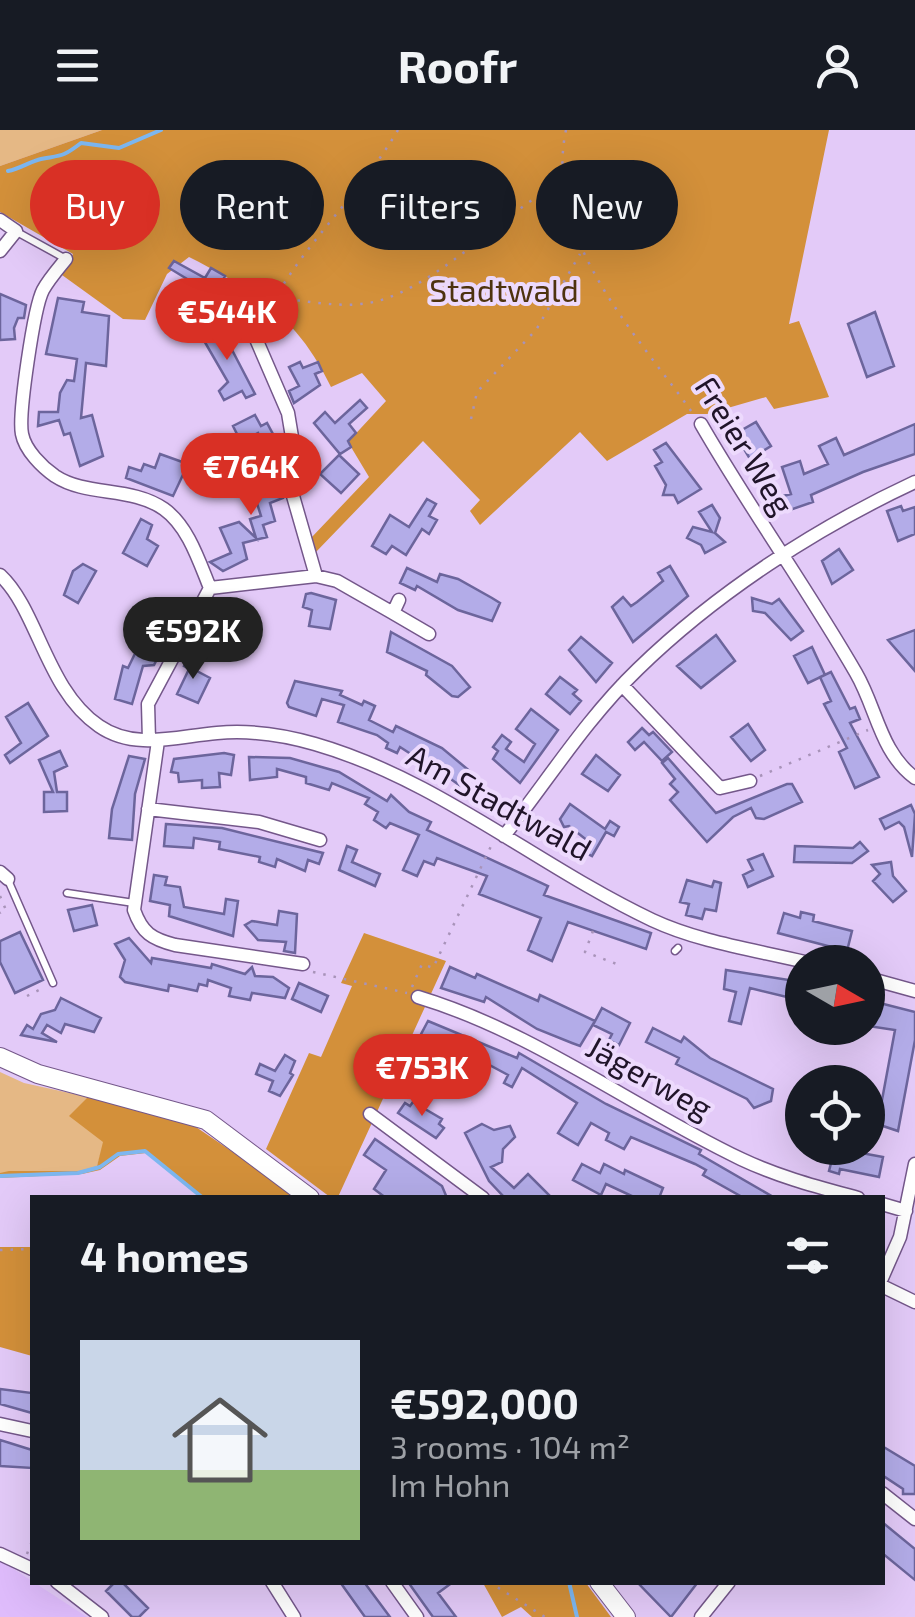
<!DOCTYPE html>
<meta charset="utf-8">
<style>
:root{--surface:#171b24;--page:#242831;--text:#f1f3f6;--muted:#9ea1a6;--accent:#d93025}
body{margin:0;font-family:"Exo 2",sans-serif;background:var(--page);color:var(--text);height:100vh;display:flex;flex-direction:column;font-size:38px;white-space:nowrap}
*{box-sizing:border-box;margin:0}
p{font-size:32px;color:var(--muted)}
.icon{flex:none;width:55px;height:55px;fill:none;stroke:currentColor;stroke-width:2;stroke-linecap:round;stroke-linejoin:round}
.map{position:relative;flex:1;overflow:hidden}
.side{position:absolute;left:30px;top:1065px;width:855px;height:390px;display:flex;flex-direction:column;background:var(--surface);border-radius:0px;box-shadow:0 10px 40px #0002}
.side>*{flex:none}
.banner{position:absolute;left:30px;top:30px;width:855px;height:90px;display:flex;gap:20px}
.needle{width:65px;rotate:99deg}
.controls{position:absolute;left:785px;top:815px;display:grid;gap:20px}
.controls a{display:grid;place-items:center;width:100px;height:100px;border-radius:50%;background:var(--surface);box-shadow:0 10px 40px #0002;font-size:50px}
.price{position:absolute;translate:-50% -85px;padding:0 22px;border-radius:35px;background:var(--accent);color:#fff;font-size:32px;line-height:65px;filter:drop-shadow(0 2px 5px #0008)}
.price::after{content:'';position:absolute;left:50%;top:60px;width:30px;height:22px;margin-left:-15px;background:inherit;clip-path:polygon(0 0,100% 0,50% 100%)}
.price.on{background:#222;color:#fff}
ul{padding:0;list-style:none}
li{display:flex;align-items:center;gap:30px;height:250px;padding:0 50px}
li span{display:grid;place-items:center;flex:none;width:280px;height:200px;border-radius:0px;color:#555}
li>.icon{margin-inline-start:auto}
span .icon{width:120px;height:120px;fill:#fffc;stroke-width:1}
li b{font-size:42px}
h2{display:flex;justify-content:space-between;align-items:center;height:120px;padding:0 50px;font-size:42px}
.chip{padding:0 35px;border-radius:45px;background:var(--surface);box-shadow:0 10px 40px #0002;font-size:35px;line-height:90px}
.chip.on{background:var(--accent);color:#fff}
header{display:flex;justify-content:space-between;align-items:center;height:130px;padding:0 50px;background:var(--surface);font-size:45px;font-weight:700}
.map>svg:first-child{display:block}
</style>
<header><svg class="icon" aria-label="menu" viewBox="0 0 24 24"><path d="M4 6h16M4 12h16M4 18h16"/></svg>Roofr<svg class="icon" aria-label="person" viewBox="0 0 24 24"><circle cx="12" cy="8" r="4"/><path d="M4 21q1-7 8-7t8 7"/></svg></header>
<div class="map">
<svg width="915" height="1487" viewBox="0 0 915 1487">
<rect width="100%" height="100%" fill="#e3caf8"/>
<path fill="#dfbcfc" d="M0 1432 12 1438 87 1487H0Z"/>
<path fill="#e5b885" d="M0 0H102L0 36Z
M0 942 24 953 88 967 104 1012 97 1036 80 1041 0 1043Z"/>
<path fill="#d3903a" d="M102 0H829L789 194 799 191 829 267 774 279 766 267 707 284H687L607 331 580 302 480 395 470 381 480 370 423 311 315 423 311 408 369 347 348 312 386 271 362 243 331 257C297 187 256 161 189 127L167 144 145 190 123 189 62 145 73 124 0 82V36Z
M364 803 446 831 338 1067H330L266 1019 309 923 321 927 352 856 341 853Z
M88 967 193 995 299 1067H200L146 1023 120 1026 100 1040 82 1044 0 1048V1043L9 1041H80L97 1036 103 1012 69 986Z
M0 1117H32V1226L0 1217Z
M483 1453H586L611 1487H532L521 1477 502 1487Z"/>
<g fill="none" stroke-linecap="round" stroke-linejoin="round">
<path stroke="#7db7f0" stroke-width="4" d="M8 41C20 39 31 31 41 29 62 25 63 27 81 13L119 18 161 0
M0 1046 78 1043 100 1037 118 1024 145 1021 203 1068
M569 1452 577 1487"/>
</g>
<path fill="#b3ace8" stroke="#6c659c" stroke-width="2.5" d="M174 131 205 148 211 138 225 146 216 163 227 186 214 189 203 168 197 179 182 171 192 152 169 138Z
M0 164 26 175 24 188H18L14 198 15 209 0 210Z
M58 168 84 172 82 182 109 186 106 236 86 233 81 288 92 285 103 326 80 336 70 303 64 305 59 290 38 296 39 282H58L60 263 67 250 74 251 77 229 46 224Z
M875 182 894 236 867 247 848 194Z
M218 193 255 264 246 268 242 261 224 270 219 261 228 252 199 202Z
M300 232 303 238 318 232 322 241 315 244 320 255 294 273 289 261 299 256 289 237Z
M360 270 367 278 349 294 356 303 348 311 351 317 340 324 314 293 325 282 335 293Z
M255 285 261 296 267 293 274 306 262 312 258 303 241 312 233 296Z
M756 292 771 316 750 329 735 304Z
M915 294V324L863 342 811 365 813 372 784 382 779 367 791 364 782 337 800 331 804 344 828 334 819 316 836 308 844 325Z
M666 313 701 359 678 373 674 365H663L666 355 655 336 662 332 654 320Z
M160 324 188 334 173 366 126 348 129 337 141 341 144 334 155 338Z
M339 325 359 344 341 363 320 344Z
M264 340 266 346 277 342 281 356 283 368 270 373 275 391 263 395 267 407 243 413 247 429 223 441 210 432 231 423 220 398 239 392 256 408 250 389 261 386 255 367 244 371 240 359 251 355 248 345Z
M427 369 436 374 429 386 437 390 429 404 422 399 406 425 392 416 386 424 372 416 390 385 409 397Z
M712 375 720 388 715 403 725 412 705 423 701 415 687 408 693 397 712 402 699 382Z
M901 376 903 381 915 377V404L898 411 887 381Z
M141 389 152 395 147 409 158 416 147 436 123 423Z
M839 419 853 440 832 454 822 431Z
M83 434 96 441 78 473 64 465 73 441Z
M670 436 688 466 633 512 612 477 623 467 631 476 637 472 663 451 658 443Z
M407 438 437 452 440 444 458 449 492 468 500 473 492 491 458 480 417 456 415 460 400 453Z
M311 463 336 470 330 499 309 496 312 480 303 477 306 464Z
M752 468 772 474 779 469 803 501 791 510 765 483 753 481Z
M915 500V541L888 510Z
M155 502 164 507 165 513 154 535 143 536 132 574 115 569 123 536 128 538 145 503 152 507Z
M391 502 452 536 470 557 458 567 452 566 426 545 427 541 387 522Z
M716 505 735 531 701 558 677 536Z
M581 507 612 533 596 552 569 520Z
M812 517 825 545 808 553 794 526Z
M189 526 199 531 195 540 210 548 198 573 177 564 189 539 184 536Z
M831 542 850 579 855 577 860 589 850 593 879 647 855 658 839 622 847 618 824 574 831 571 820 547Z
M560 547 577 560 573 564 581 571 570 584 546 564Z
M295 551 342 561 340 565 362 575 364 571 375 576 369 590 393 602 396 596 442 618 472 643 462 657 428 633 426 637 415 632 417 628 400 617 397 623 386 618 388 613 377 605 338 592 344 575 322 569 316 586 289 577 287 573Z
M28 573 48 606 10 633 5 625 21 613 6 587Z
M531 579 558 600 520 653 493 629 498 621 493 617 502 605 511 612 506 619 524 632 535 614 516 599Z
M748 594 765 620 751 631 731 607Z
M642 598 649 605 653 602 672 622 662 631 644 612 635 620 628 612Z
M60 621 67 636 54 642 57 662H67V681L44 682V662H53L39 630Z
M224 623 234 625 231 645 219 643 220 657 202 658V650L179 652 178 643 171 642 174 629Z
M596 625 620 645 608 661 582 644Z
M129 626 145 629 135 664 132 710 109 708 112 679Z
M249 627 290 628 339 642 387 671 391 665 409 682 431 692 427 700 548 756 544 765 651 803 646 819 568 792 552 831 528 820 541 788 479 764 487 746 437 728 434 735 424 731 417 746 403 740 419 705 390 693 386 698 374 690 378 682 365 674 369 668 332 653 329 660 306 653V647L277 639V647L250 650Z
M668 628 716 683 787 654H792L802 672 764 689 756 688 751 678 733 687 707 712 670 670 678 662 670 654 675 649 662 633Z
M570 674 605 699 610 691 619 697 614 706 606 702 592 726 582 721 588 711 569 696 564 697 560 689Z
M911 675 915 684 912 727 904 697 899 692 885 699 880 689Z
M166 694 222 698 323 723 319 734 308 730 305 741 277 729 275 737 259 732 260 727 219 719 220 712 194 708 193 718 164 716Z
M860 712 868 721 852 733 794 732 795 716 853 718Z
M347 716 357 720 352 732 380 744 375 756 339 740Z
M763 724 773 746 748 757 743 745 753 740 748 730Z
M891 732 893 746 906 761 893 772 873 751 880 744 872 735Z
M154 745 167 747 165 755 180 757 184 777 224 784 226 769 238 771 233 806 169 786 170 775 150 771Z
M687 750 712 757 714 751 721 753 716 781 705 779 702 789 686 785 689 774 680 772Z
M92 775 97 795 74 801 68 780Z
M279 781 297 784 295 823 284 821 286 812 258 810 245 795 252 791 277 795Z
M801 782 814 785 813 791 852 801 847 821 778 803 784 783 800 788Z
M20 802 43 850 15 863 0 832V811Z
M129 808 151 833 152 828 211 838 212 834 245 844 252 837 255 846 273 847 289 858 285 868 252 863 250 870 229 866 231 858 208 850 207 856 199 854 197 861 169 855 168 861 125 852 120 847 125 830 115 814Z
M450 837 475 848 477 844 538 871 540 865 595 891 580 916 572 913 537 899 486 867 484 872 441 858Z
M726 840 795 851 791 868 750 858 741 894 729 891 736 862 724 859Z
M299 853 328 866 321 882 292 869Z
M61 868 101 888 94 902 65 894 61 903 47 895 42 903 57 912 21 905 27 895 33 899 41 884 55 880Z
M868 870 915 882V910L898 1001 868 991V967L882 970 895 900 868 896Z
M602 878 630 893 619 915 609 910 612 904 593 895Z
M428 891 517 928 519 923 606 974 701 1020 699 1024 775 1068H744L703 1045 706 1040 695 1034 631 1007 624 1019 606 1010 609 1003 591 993 578 1015 558 1003 577 973 522 938 512 957 504 953 508 945 480 930 478 934 419 908Z
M653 898 681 912 684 907 710 928 773 959 771 971 754 978 747 969 676 934 679 928 646 912Z
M285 925 295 931 290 943 293 945 280 966 269 961 273 951 256 944 260 934 275 941Z
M413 972 442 989 439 994 444 998 436 1008 398 983 405 973 410 976Z
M482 994 494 1000 510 996 515 1007 503 1019 502 1032 491 1037 514 1058 528 1044 552 1068H505L489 1051 465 1003Z
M375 1009 442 1056 447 1068H386L374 1059 386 1040 364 1025Z
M835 1018H857L856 1022 883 1027 879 1047 840 1039 839 1044 829 1041Z
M582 1034 600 1043 604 1034 624 1044 625 1040 663 1058 659 1068H636L606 1054 601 1065 573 1050Z
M0 1259 32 1263V1283L0 1274Z
M0 1310 32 1320V1338L0 1336Z
M882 1316 915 1336V1364H903V1359L882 1345Z
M882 1392 915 1419V1450L882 1423Z
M115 1452H122L148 1478 139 1487H132L106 1461Z
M340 1452H364L390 1487H365Z
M408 1452H453L438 1463 456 1487H433Z
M637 1452H698L671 1487Z"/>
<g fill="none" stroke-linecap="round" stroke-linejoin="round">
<g stroke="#74578a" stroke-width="9">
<path id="lane" d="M17 102 66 129
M8 750 53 853
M67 763 134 773
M675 821 678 818"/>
</g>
<g stroke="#74578a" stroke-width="15">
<path id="street" d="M0 90 16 101 0 121
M66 129C58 139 49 149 43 160 34 177 18 285 22 304 25 320 42 337 55 346 87 367 131 356 164 379 188 396 199 431 210 458
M250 175V195L288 283 293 313 291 359 316 446
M701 294C750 379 807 458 856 543 877 579 880 622 915 648
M0 445C38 480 46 560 99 596 135 621 178 606 217 603 250 600 284 605 315 614 437 649 538 736 652 790 699 812 755 820 805 832
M393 483 429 504
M622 555 720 658 750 651
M149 610 148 574 210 458 316 446 337 451 393 483 399 470
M158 611 134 780C142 803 152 809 175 815L303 834
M148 679 259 692 320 710
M504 706C548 650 587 588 638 539 716 463 816 398 915 352
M0 742 8 749
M868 848 915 861
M418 867C534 902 632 977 741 1029 779 1047 818 1057 858 1068
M370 984 483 1068
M882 1074 906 1081
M882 1148 900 1107 915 1034
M882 1156 915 1172
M0 1294 32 1301
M882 1363 915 1389
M0 1424 32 1439
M57 1452 102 1487
M272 1452 294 1487
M392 1452 417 1487
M701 1487 729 1452"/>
</g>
<g stroke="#74578a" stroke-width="20">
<path id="secondary" d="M0 927 38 944 206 990 310 1068
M599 1452 626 1487"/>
</g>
<path stroke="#a893b9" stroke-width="2.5" stroke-dasharray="2.5 8" stroke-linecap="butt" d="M398 0C362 61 310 108 275 168 302 170 334 177 361 174 428 168 503 82 565 49
M566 0C543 109 636 203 694 285
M471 289 477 262 536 200 580 124
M760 646 868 600
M0 766 6 780 0 783
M593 801 585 822 622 836
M313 842 407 863
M412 857 422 834 433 838 493 712
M27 866 43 858
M0 1120 32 1119
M27 1424 32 1411
M489 1452 545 1487"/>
<use href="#lane" stroke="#fff" stroke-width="6"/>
<use href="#street" stroke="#fff" stroke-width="12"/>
<use href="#secondary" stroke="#fff" stroke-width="18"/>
</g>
<g text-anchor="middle" stroke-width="8" stroke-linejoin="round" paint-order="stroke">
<g font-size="32" fill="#4e330f" stroke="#eddafd">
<text x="504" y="172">Stadtwald</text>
</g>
<g font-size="32" fill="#201429" stroke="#eddafd">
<text transform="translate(744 316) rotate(58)" y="11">Freier Weg</text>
<text transform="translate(499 673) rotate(29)" y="11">Am Stadtwald</text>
<text transform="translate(649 948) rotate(29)" y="11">Jägerweg</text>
</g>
</g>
</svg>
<div class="controls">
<a><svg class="needle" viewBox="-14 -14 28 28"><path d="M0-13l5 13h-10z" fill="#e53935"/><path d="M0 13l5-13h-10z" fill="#9ea1a6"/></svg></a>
<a><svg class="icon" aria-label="locate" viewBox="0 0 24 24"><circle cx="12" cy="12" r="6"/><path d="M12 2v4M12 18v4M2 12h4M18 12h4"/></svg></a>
</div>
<b class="price" style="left:227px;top:233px">€544K</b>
<b class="price" style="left:251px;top:388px">€764K</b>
<b class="price on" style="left:193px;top:552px">€592K</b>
<b class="price" style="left:422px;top:989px">€753K</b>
<div class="banner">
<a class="chip on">Buy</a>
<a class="chip">Rent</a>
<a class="chip">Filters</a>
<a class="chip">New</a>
</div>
<section class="side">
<h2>4 homes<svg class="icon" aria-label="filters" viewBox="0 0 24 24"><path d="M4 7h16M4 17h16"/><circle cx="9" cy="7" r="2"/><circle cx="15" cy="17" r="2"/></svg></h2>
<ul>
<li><span style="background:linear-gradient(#c9d6e8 65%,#8fb573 0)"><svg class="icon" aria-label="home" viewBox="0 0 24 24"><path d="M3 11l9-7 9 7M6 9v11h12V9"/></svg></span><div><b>€592,000</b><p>3 rooms · 104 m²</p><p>Im Hohn</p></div></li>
</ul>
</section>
</div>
